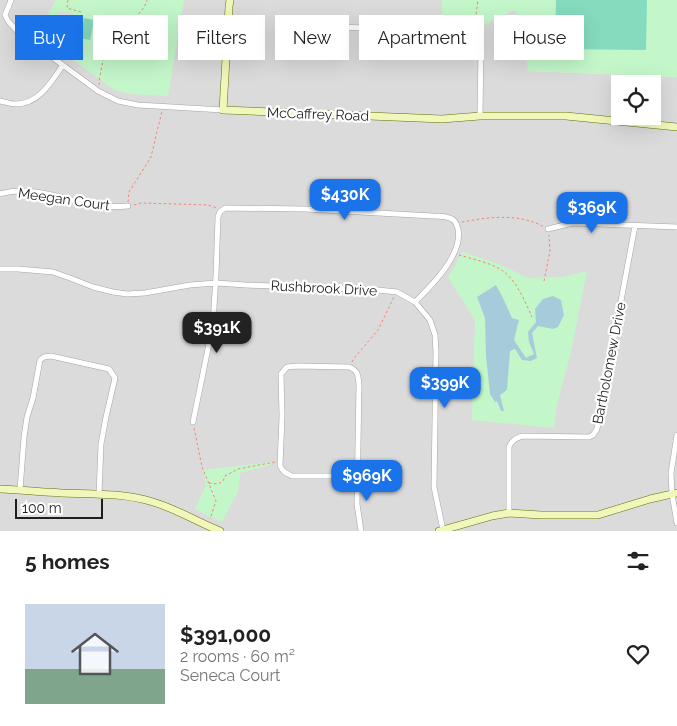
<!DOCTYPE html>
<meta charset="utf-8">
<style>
:root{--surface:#fff;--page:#f2f2f2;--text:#222;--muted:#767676;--accent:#1a73e8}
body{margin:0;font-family:Raleway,sans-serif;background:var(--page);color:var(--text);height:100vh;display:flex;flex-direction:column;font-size:19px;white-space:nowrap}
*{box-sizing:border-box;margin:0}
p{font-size:16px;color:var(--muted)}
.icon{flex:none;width:28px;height:28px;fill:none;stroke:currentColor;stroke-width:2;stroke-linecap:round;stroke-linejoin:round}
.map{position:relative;height:531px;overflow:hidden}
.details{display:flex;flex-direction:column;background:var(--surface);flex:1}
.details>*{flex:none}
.top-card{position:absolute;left:15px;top:15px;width:648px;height:45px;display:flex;gap:10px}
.buttons{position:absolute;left:611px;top:75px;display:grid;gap:10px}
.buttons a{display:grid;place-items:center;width:50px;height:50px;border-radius:0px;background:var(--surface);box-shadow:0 5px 20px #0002;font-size:25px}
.scale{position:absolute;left:15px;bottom:12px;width:88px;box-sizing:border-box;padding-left:5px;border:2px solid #1e1e1e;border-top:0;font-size:14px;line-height:18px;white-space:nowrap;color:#1e1e1e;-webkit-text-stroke:4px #fff;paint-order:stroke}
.price{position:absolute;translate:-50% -42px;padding:0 11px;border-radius:10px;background:var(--accent);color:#fff;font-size:16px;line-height:32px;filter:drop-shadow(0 1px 2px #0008)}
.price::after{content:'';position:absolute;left:50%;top:30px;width:15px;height:11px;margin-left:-8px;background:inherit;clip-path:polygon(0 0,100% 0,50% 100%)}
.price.current{background:#222;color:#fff}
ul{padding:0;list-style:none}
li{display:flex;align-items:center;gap:15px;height:125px;padding:0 25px}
li span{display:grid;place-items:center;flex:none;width:140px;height:100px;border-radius:0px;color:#555}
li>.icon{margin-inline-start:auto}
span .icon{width:60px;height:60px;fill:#fffc;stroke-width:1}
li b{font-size:21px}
h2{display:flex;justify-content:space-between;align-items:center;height:60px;padding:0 25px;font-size:21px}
.chip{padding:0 18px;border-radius:0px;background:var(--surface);box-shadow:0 5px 20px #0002;font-size:18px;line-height:45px}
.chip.current{background:var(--accent);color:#fff}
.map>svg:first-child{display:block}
</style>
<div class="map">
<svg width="677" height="531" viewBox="0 0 677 531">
<rect width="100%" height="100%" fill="#efece5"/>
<path fill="#dcdbdb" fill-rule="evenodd" d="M0 0H442V21L483 25 514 10 526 25 528 71 677 77V531H0ZM620 84H652V116H620Z"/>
<path fill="#c3f7ca" d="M56 0H184L168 96 128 94 113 89 38 34Z
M442 0H677V77L528 71 526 25 514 10 483 25 442 22Z
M463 252 499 264 528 278 563 277 587 271 571 352 557 404 554 428 472 420 475 320 448 277Z
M271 462 270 465 240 473 238 492 222 522 195 509 206 485 203 470Z"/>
<path fill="#85dbbe" d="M556 0H647L646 50 555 49Z
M84 18 94 20 90 40 80 38Z
M97 20 107 22 102 43 93 41Z"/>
<path fill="#e2e2e2" d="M58 11 73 14 68 40 53 37Z"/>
<path fill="#a6ccdb" d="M496 285 503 298 512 318 519 320 514 340 526 358 534 354 529 342 528 332 536 322 535 309 543 299 553 296 561 300 564 315 558 327 553 329 538 326 532 333 537 358 531 361 522 360 515 349 510 351 507 390 500 395 504 411H501L497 401 495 402 490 394 486 356 485 318 477 297Z"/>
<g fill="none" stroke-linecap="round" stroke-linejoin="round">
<g stroke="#a5a5a5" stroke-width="6">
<path id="street" d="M11 0 5 15 8 21 18 32 98 91 118 101 138 105 223 110
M315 26 463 32C472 33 476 36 481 44L480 116
M0 101C5 102 11 104 16 104 39 104 51 82 63 65
M0 194C27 185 62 198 89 204 102 207 114 207 128 206
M548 229 573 223 677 227
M0 269H18L53 272 70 278 93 287 113 292 127 294 145 293 190 285 216 283 246 285 378 290 397 292 415 302 430 320 435 335 436 352 434 487 443 530
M193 422 213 324 216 275 218 217 220 212 225 208 305 209 433 216C439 216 447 216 452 219 456 221 457 225 458 229 463 255 432 285 415 302
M677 435 671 473 672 494 677 523
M357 476H292C286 473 283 472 280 466L282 416 281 374 287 367 297 366 349 367C358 370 358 376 359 384L357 504 361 531
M20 490 24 437 27 417 33 398 40 360 44 357 51 356 109 369 115 378 106 417 101 444 99 494
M509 513V447C512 440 515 439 522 436L589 437 593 435 597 429 635 226"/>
</g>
<g stroke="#617109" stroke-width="8">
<path id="secondary" d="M230 0 229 7 223 110 442 119 480 116H566L677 127
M0 489C21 490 41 492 61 493 92 494 124 493 153 502 177 509 197 522 220 531
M439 531 492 516 509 513 541 515H598L650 499 677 493"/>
</g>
<path stroke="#f48470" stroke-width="1" stroke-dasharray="2.5 2.5" stroke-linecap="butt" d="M68 0 67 8 81 12
M474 29 478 0
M99 85C100 71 105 48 113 37 122 23 142 18 147 0
M128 202 129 192 151 157 162 111
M134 205 141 203 208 205 217 208
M462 222C488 217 520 213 544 227
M459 255C472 259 492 263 503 271 517 281 525 302 532 317
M544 281 550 251 549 235
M352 362 355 357 378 330 394 297
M194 428 202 467 216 501 210 519
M209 483 218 484 223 481 225 476 238 469 275 462"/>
<use href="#street" stroke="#fff" stroke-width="5"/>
<use href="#secondary" stroke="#f1f7ba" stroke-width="7"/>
</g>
<g text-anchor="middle" stroke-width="4.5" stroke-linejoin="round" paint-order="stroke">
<g font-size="14" fill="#1e1e1e" stroke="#fff">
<text transform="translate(318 114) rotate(2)" y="5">McCaffrey Road</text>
<text transform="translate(64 199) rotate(8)" y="5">Meegan Court</text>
<text transform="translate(324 288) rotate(3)" y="5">Rushbrook Drive</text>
<text transform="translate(609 363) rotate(-79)" y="5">Bartholomew Drive</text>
</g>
</g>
</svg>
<div class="buttons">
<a><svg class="icon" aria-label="locate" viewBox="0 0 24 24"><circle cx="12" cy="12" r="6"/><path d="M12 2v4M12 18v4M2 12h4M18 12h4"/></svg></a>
</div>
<div class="scale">100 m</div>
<b class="price" style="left:345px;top:221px">$430K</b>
<b class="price" style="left:592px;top:234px">$369K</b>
<b class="price current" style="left:217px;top:354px">$391K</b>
<b class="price" style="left:445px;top:409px">$399K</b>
<b class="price" style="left:367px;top:502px">$969K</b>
<div class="top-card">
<a class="chip current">Buy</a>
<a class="chip">Rent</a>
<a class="chip">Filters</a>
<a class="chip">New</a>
<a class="chip">Apartment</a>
<a class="chip">House</a>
</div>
</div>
<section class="details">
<h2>5 homes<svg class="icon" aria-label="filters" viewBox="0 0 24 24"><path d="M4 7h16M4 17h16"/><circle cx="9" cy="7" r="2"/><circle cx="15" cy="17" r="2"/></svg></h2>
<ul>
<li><span style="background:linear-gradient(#c9d6e8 65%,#7fa58c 0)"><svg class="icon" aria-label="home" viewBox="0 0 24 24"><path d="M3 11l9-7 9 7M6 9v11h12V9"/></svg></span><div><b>$391,000</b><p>2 rooms · 60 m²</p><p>Seneca Court</p></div><svg class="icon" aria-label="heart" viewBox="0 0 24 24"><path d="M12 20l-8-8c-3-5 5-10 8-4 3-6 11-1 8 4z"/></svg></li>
</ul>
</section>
